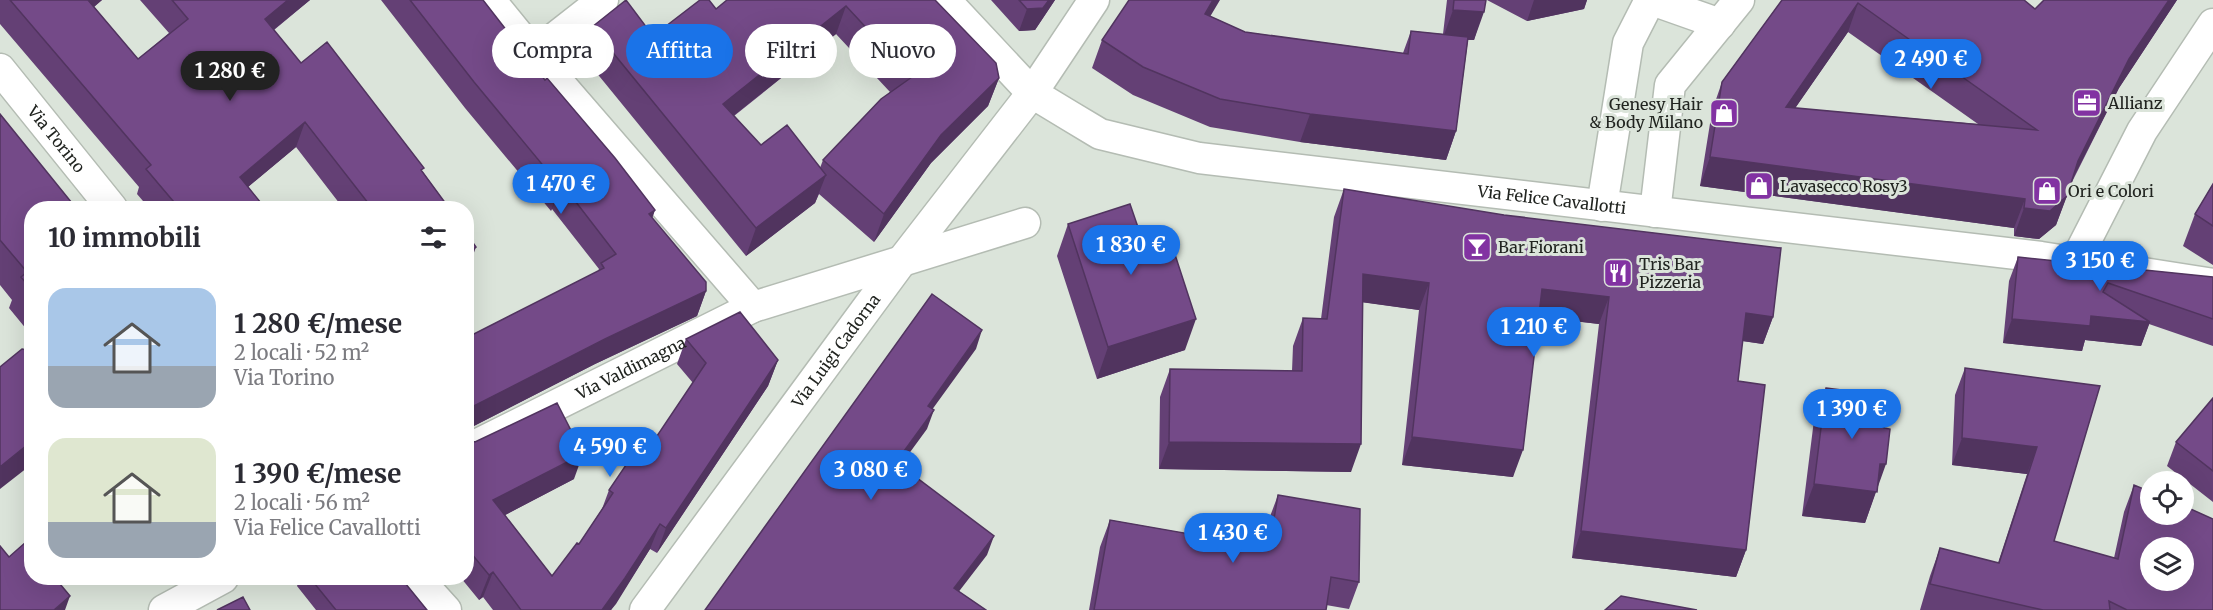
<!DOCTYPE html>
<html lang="it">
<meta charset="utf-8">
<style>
:root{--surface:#fff;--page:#f2f2f3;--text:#2b2b33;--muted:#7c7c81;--accent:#1a73e8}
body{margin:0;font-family:Merriweather,serif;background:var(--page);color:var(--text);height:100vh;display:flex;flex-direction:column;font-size:22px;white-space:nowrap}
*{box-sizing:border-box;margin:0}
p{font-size:20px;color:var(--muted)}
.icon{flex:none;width:33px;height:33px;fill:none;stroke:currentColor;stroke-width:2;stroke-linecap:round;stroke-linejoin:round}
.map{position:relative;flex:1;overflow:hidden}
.panel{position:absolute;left:24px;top:201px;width:450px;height:384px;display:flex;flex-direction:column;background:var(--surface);border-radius:24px;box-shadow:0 6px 24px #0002}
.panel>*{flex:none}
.banner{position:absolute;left:492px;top:24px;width:570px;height:54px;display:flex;gap:12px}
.tools{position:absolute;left:2140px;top:471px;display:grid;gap:12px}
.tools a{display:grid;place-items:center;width:54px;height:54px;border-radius:50%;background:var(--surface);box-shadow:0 6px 24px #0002;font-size:30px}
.price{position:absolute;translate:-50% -51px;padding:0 14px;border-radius:21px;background:var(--accent);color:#fff;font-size:20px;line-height:39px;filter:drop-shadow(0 2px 3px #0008)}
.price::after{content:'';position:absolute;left:50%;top:36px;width:18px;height:14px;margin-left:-9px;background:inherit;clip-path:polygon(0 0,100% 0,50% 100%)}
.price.selected{background:#222;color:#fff}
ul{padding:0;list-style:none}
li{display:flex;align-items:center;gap:18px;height:150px;padding:0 24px}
li span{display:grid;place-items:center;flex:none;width:168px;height:120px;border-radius:18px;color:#555}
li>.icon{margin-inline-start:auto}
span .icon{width:72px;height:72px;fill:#fffc;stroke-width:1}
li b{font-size:26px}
h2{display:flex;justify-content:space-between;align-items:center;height:72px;padding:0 24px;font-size:26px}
.chip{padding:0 21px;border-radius:27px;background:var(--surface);box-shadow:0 6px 24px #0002;font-size:21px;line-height:54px}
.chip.selected{background:var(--accent);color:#fff}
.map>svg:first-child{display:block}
</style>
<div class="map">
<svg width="2213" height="610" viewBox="0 0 2213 610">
<rect width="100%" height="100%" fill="#dbe4da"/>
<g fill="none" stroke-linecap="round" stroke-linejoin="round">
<g stroke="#b4bcb3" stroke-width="33">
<g id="street">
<path d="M490 0 534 54 753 307"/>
<path id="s1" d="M945 0 1032 93 1070 116 1100 134 1199 158 2041 257 2213 284"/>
<path d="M1652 0 1720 24"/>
<path d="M534 54 603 0"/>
<path id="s2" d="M0 69 112 208"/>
<path d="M1602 206 1628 43 1650 0"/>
<path d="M1655 212 1670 85 1739 0"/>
<path d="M2075 262 2142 131 2213 24"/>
<path id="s3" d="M466 450 753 307 1025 223"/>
<path d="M417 578 446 610"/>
<path d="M164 610 223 578"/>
<path id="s4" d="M645 610 901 262 1032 93 1094 0"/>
</g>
</g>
<use href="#street" stroke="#fff" stroke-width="30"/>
</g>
<path fill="#644075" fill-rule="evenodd" d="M0 0H102L94 7 138 59 169 33 140 0H310L274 30 301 63 423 172 449 208H343L296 147 248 187 265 208H149L137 194 139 187 0 24Z
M381 0H483L545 80 655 210 652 218 706 291 697 316 595 364 466 430V338L598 271 599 269 552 209 551 211 465 108Z
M935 0 999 78 988 106 931 163 874 242 819 194 815 203 746 256 582 55 592 27 653 36 716 9ZM836 34 890 92 823 160 820 168 761 145 734 116Z
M991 0H1055L1035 30 1019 31Z
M1447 0H1486L1474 40H1468L1456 131 1446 160 1300 142 1210 127 1133 95 1092 68 1102 40 1210 16 1245 32 1403 53 1411 31 1443 34Z
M1487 0H1587L1584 9 1527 21Z
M1782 0 2035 9 2044 0H2177L2119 88 2071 184 2056 225 2039 239 2014 236V228L1700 186 1712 111 1722 82ZM1848 32 1978 124 1795 108Z
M0 114 32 208V336L9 308 12 300 0 285Z
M2213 184V265L2183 246 2195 214Z
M1344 189 1773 317 1763 344 1742 341 1738 381 1746 550 1736 577 1572 558 1599 324 1539 317 1513 477 1402 465 1419 310 1362 302 1351 472 1159 469 1160 397 1170 369 1292 371 1293 346 1303 318 1321 319 1334 217Z
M1068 224 1141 236 1185 350 1097 379 1057 256Z
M2018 257 2213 277V346L2149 324 2141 346 2085 340 2082 351 2003 343 2009 281Z
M686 339 778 360 768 386 657 553 650 549 611 610H493L483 597 479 600 461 578H466V439L574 479 505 515 552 576 579 544 602 509 609 490 655 439 693 383 677 364Z
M1965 368 2100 386 2054 541 2114 558 2124 512 2134 485 2213 610H1920L1930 576 1940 548 1998 563 2027 474 1952 465 1955 395Z
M1826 388 1877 488 1865 523 1802 516 1814 420Z
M2213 398V502L2167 466 2176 442Z
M1278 495 1359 582 1349 609 1326 605V610H1089L1100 547 1110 520 1264 547 1268 522Z
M300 578H401L427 610H316L297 586Z"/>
<path fill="#51345f" d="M84 0H102L76 22Z
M288 0H310L256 44 265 19Z
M1049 0H1055L1035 30 1019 31 1027 9Z
M1213 0H1220L1195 42 1205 14Z
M1534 0H1587L1584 9 1527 21Z
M2169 0H2177L2119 88 2067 190 2078 161 2129 59Z
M1858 3 1848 32 1776 136 1786 107Z
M846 6 836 34 713 132 723 104Z
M1453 10 1484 12 1474 40 1443 38Z
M999 78 988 106 931 163 874 242 884 214 941 135Z
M1310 114 1456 131 1446 160 1300 142Z
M305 122 296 147 230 202 240 177Z
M1710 157 2025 199 2014 228 1700 186Z
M826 175 815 203 746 256 756 228Z
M562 184 552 209 551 211 560 186Z
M2067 196 2056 225 2039 239 2014 236 2024 208Z
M655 210 646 235 649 214Z
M476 247 467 272H466V254Z
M1363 274 1429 283 1419 310 1353 301Z
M1542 289 1609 297 1599 324 1532 316Z
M706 291 697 316 595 364 466 430V410L605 339Z
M1746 313 1773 317 1763 344 1736 340Z
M2091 316 2150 322 2141 346 2085 340 2082 351 2003 343 2012 319Z
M1196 319 1185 350 1097 379 1108 347Z
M982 330 976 349 921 425 928 406Z
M778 360 768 386 657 553 666 528Z
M934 410 927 429 889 481 896 462Z
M1412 437 1523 450 1513 477 1402 465Z
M1962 438 2037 447 2027 474 1952 465Z
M32 441V464L0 489V467Z
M1169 442 1361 444 1351 472 1159 469Z
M583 454 574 479 484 526 493 500Z
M1880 464H1886L1865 523 1802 516 1814 484Z
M660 524 650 549 616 604 611 610H602Z
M1581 531 1746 550 1736 577 1572 558Z
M994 536 987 555 947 607 954 588Z
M493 572 483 597 479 600 489 575Z
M70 596 65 610H54Z"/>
<path fill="#744a88" stroke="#51345f" stroke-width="1.5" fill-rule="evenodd" d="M10 0H88L138 59 188 19 172 0H288L265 19 301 63 327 42 424 168 421 170 449 208H372L305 122 240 177 265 208H179L146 169 151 165Z
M410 0H483L545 80 547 78 615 158 655 210 649 214 706 282V291L605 339 466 410V338L604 268 601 263 616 254 562 184 560 186 474 82Z
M626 0 653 36 700 0H709L716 9 727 0H935L996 63 999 78 941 135 884 214 823 160 881 99 912 77 846 6 723 104 761 145 787 125 826 175 756 228 592 27Z
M1019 0H1049L1043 8 1027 9Z
M1129 0H1213L1205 14 1245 32 1408 54 1411 31 1468 37 1456 131 1310 114 1220 99 1143 67 1102 40Z
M1454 0H1486L1484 12 1453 10Z
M1782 0H2024L2035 9 2044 0H2169L2129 59 2078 161 2067 196 2050 211 2024 208 2025 199 1710 157 1722 82ZM1858 3 2037 130 1786 107Z
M0 114 76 208H32V290L21 277 27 272 0 240Z
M2213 184V226L2195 214Z
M1344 189 1504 215 1781 248 1773 317 1746 313 1738 381 1765 385 1746 550 1581 531 1609 297 1542 289 1523 450 1412 437 1429 283 1363 274 1361 444 1169 442 1170 369 1302 371 1303 318 1327 319Z
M1130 204 1141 236 1166 227 1196 319 1108 347 1068 224Z
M466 233 476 247 466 254Z
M2018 257 2213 277V319L2108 283 2103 292 2150 322 2091 316 2090 326 2012 319Z
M932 294 982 330 928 406 934 410 896 462 994 536 954 588 986 610H705Z
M740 312 778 360 666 528 660 524 625 578 602 610H521L493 572 489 575 466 547V439L475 442 557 403 583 454 493 500 552 576 577 543 579 544 613 493 609 490 647 434 655 439 706 363 686 339Z
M22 349 32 351V441L0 467V367Z
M1965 368 2100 386 2054 541 2118 559 2134 485 2151 492V514H2184V506L2213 519V610H2127L2109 601 2110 610H2043L1930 584 1940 548 1999 563 2037 447 1962 438ZM2151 548H2184V580H2151Z
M1826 388 1888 396 1884 428 1890 429 1886 464H1880L1877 492 1814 484Z
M2213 398V471L2176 442Z
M1278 495 1360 509 1359 582 1331 577 1326 610H1094L1110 520 1269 548Z
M26 542 32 549V578H55L70 596 54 610H0V546L9 557Z
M310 578H401L427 610H336Z
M1621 596 1697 610H1605Z
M243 597 250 610H217Z"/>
<defs>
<g id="office-square" transform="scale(1.5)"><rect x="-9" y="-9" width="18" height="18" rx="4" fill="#8232a2" stroke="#dbe4da"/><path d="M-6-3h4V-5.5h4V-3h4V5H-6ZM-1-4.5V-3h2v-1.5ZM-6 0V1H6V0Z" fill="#fff"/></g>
<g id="shop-square" transform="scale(1.5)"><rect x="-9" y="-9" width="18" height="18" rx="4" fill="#8232a2" stroke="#dbe4da"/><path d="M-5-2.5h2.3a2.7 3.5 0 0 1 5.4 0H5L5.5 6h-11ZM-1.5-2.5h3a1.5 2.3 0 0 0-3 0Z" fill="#fff"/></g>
<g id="bar-square" transform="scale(1.5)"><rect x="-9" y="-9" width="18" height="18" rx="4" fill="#8232a2" stroke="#dbe4da"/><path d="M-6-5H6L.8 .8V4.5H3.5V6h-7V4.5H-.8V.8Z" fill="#fff"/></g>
<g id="restaurant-square" transform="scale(1.5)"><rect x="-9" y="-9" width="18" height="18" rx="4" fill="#8232a2" stroke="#dbe4da"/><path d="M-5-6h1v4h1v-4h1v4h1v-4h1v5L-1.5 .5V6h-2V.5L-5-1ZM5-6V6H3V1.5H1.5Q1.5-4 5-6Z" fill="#fff"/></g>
</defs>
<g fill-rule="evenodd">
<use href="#office-square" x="2087" y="103"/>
<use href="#shop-square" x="1724" y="113"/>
<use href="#shop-square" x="1759" y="186"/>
<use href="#shop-square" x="2047" y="191"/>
<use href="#bar-square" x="1477" y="247"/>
<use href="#restaurant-square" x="1618" y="273"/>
</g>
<g text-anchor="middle" stroke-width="6" stroke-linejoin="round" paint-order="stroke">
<g font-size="16" fill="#212420" stroke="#dbe4da" text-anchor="start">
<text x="2108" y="109">Allianz</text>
<text x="1703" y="110" text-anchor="end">Genesy Hair<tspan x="1703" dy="18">&amp; Body Milano</tspan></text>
<text x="1780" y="192">Lavasecco Rosy3</text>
<text x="2068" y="197">Ori e Colori</text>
<text x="1498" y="253">Bar Fiorani</text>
<text x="1639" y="270">Tris Bar<tspan x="1639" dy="18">Pizzeria</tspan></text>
</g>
<g font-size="16" fill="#212420" stroke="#dbe4da">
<text dy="6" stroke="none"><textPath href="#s2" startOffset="90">Via Torino</textPath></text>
<text dy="6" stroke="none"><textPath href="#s1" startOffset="664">Via Felice Cavallotti</textPath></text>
<text dy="6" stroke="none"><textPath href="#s4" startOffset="322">Via Luigi Cadorna</textPath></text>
<text dy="6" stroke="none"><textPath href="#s3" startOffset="184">Via Valdimagna</textPath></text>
</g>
</g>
</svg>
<div class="tools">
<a><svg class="icon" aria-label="locate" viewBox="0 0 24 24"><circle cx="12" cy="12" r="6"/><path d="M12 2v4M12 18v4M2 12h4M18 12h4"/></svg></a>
<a><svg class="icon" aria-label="layers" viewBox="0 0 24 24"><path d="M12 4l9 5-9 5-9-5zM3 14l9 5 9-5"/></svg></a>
</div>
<b class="price" style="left:1931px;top:90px">2 490 €</b>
<b class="price selected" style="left:230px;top:102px">1 280 €</b>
<b class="price" style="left:561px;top:215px">1 470 €</b>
<b class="price" style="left:1131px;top:276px">1 830 €</b>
<b class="price" style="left:2100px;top:292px">3 150 €</b>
<b class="price" style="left:1534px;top:358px">1 210 €</b>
<b class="price" style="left:1852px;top:440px">1 390 €</b>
<b class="price" style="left:610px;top:478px">4 590 €</b>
<b class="price" style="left:871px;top:501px">3 080 €</b>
<b class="price" style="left:1233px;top:564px">1 430 €</b>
<div class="banner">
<a class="chip">Compra</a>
<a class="chip selected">Affitta</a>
<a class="chip">Filtri</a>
<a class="chip">Nuovo</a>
</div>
<section class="panel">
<h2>10 immobili<svg class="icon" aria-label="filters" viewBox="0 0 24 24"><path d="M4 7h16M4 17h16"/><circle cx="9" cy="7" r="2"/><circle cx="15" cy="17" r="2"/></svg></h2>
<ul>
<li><span style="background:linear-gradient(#a9c7e8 65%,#9aa5b1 0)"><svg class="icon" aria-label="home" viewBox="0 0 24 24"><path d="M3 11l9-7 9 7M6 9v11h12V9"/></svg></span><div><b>1 280 €/mese</b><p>2 locali · 52 m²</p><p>Via Torino</p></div></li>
<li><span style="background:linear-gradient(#dfe7d0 70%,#9aa5b1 0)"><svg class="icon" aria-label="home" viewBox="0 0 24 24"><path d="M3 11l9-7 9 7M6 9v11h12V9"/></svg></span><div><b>1 390 €/mese</b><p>2 locali · 56 m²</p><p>Via Felice Cavallotti</p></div></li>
</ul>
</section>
</div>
